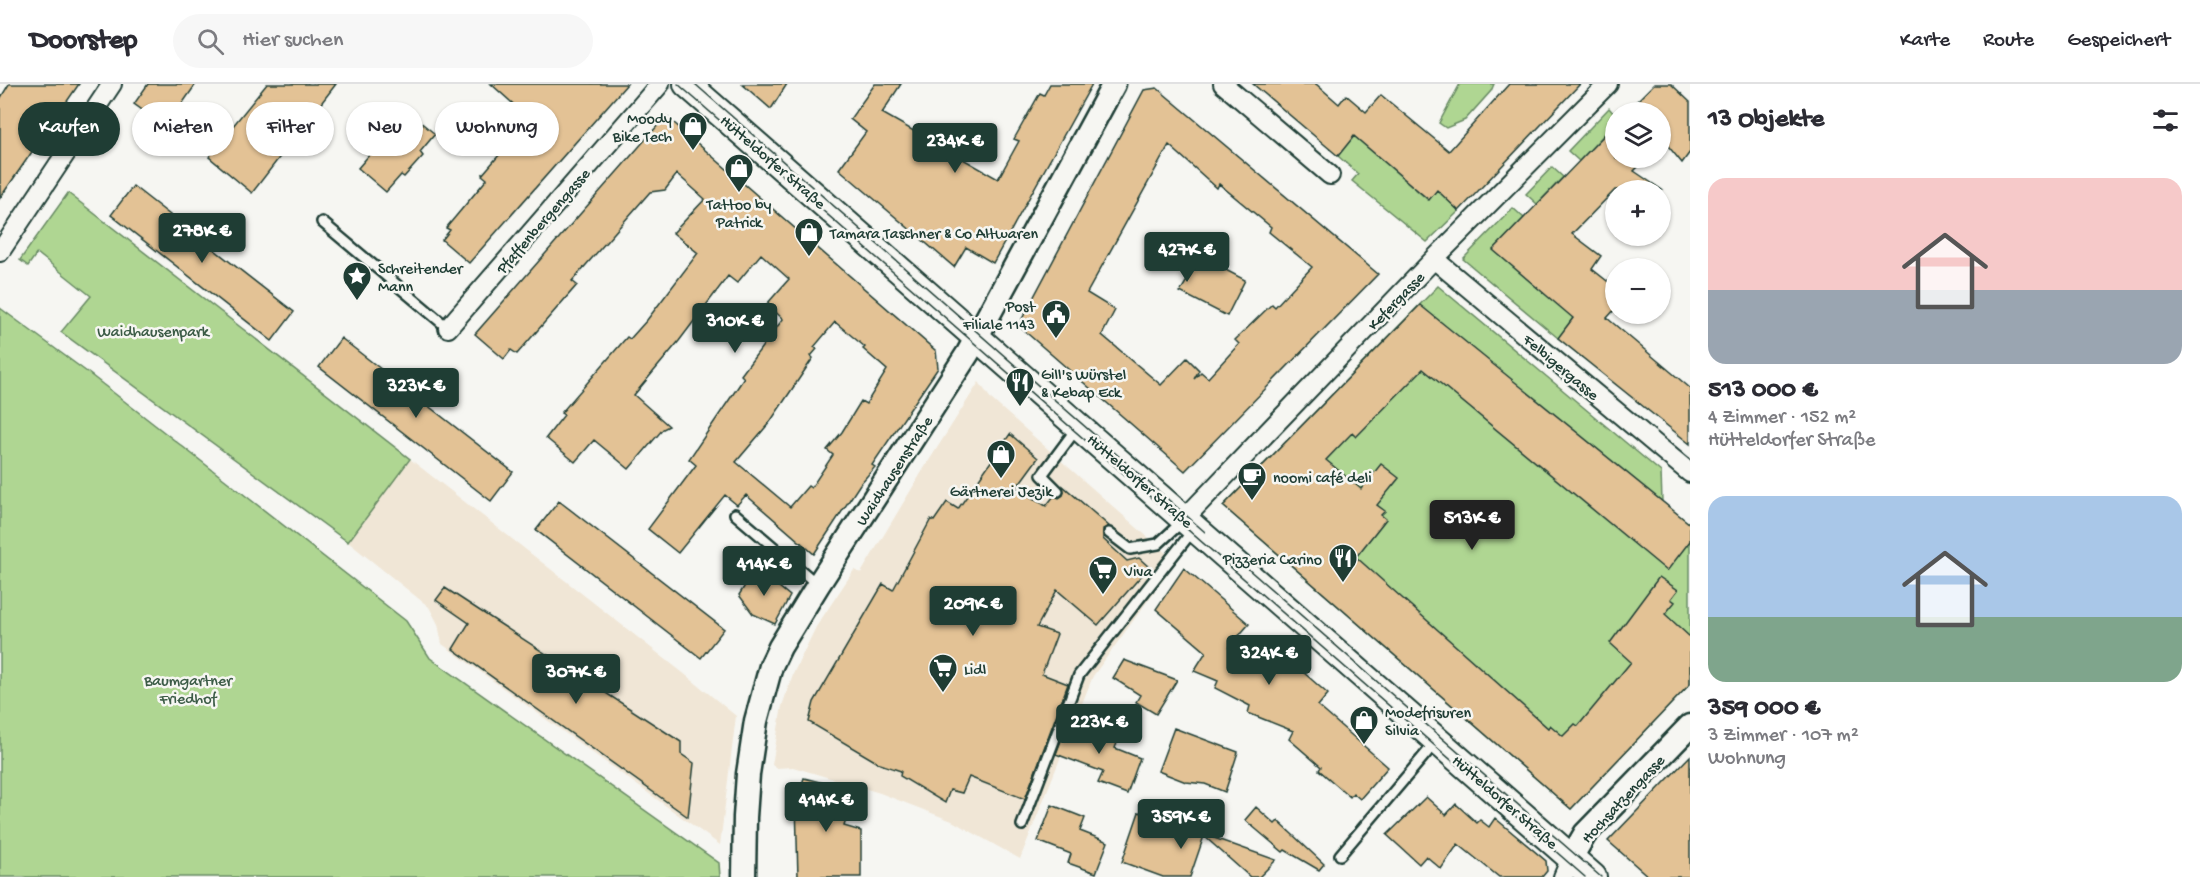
<!DOCTYPE html>
<html lang="de">
<meta charset="utf-8">
<style>
:root{--surface:#fff;--page:#f7f7f7;--text:#2b2b33;--muted:#7c7c81;--line:#e1e1e2;--accent:#1f3d34}
body{margin:0;font-family:"Gochi Hand",sans-serif;background:var(--page);color:var(--text);height:100vh;display:flex;flex-direction:column;font-size:22px;white-space:nowrap}
*{box-sizing:border-box;margin:0}
p{font-size:20px;color:var(--muted)}
.icon{flex:none;width:33px;height:33px;fill:none;stroke:currentColor;stroke-width:2;stroke-linecap:round;stroke-linejoin:round}
.map{position:relative;flex:1;overflow:hidden}
.drawer{display:flex;flex-direction:column;background:var(--surface);width:510px}
.drawer>*{flex:none}
.top-card{position:absolute;left:18px;top:18px;width:570px;height:54px;display:flex;gap:12px}
.fabs{position:absolute;left:1605px;top:18px;display:grid;gap:12px}
.fabs a{display:grid;place-items:center;width:66px;height:66px;border-radius:50%;background:var(--surface);box-shadow:0 2px 4px #0004;font-size:30px}
.price{position:absolute;translate:-50% -51px;padding:0 14px;border-radius:6px;background:var(--accent);color:#fff;font-size:20px;line-height:39px;filter:drop-shadow(0 2px 3px #0008)}
.price::after{content:'';position:absolute;left:50%;top:36px;width:18px;height:14px;margin-left:-9px;background:inherit;clip-path:polygon(0 0,100% 0,50% 100%)}
.price.selected{background:#222;color:#fff}
ul{padding:0;list-style:none}
li{display:grid;align-content:center;gap:12px;height:318px;padding:0 18px}
li span{display:grid;place-items:center;height:186px;border-radius:18px;color:#555}
li>.icon{margin-inline-start:auto}
span .icon{width:108px;height:108px;fill:#fffc;stroke-width:1}
li b{font-size:26px}
h2{display:flex;justify-content:space-between;align-items:center;height:72px;padding:0 18px;font-size:26px}
.tag{padding:0 21px;border-radius:27px;background:var(--surface);box-shadow:0 2px 4px #0004;font-size:21px;line-height:54px}
.tag.selected{background:var(--accent);color:#fff}
header{display:flex;align-items:center;gap:36px;box-sizing:border-box;height:84px;padding:0 30px;background:var(--surface);border-bottom:2px solid var(--line)}
header strong{font-size:28px}
nav{display:flex;gap:33px;margin-inline-start:auto;font-size:21px}
.search{width:420px;height:54px;background:var(--page);display:flex;align-items:center;gap:15px;box-sizing:border-box;padding:0 21px;border-radius:33px;color:var(--muted);font-size:22px}
main{display:flex;flex:1;min-height:0}
.map>svg:first-child{display:block}
</style>
<header>
<strong>Doorstep</strong>
<div class="search"><svg class="icon" aria-label="search" viewBox="0 0 24 24"><circle cx="10" cy="10" r="6"/><path d="M15 15l6 6"/></svg>Hier suchen</div>
<nav><a>Karte</a><a>Route</a><a>Gespeichert</a></nav>
</header>
<main>
<div class="map">
<svg width="1690" height="793" viewBox="0 0 1690 793">
<rect width="100%" height="100%" fill="#f6f6f2"/>
<filter id="ink" filterUnits="userSpaceOnUse"><feTurbulence type="fractalNoise" baseFrequency=".0167" numOctaves="2"/><feDisplacementMap in="SourceGraphic" scale="12" xChannelSelector="R" yChannelSelector="G"/><feConvolveMatrix kernelMatrix="1 2 1 2 8 2 1 2 1" color-interpolation-filters="sRGB"/></filter>
<g filter="url(#ink)">
<path fill="#f0e6d6" d="M979 298 991 315 1176 478 1093 592 1020 775 952 737 880 709 793 683 777 684 772 681 782 622 793 590 816 543 854 486 861 489 923 386Z
M410 375 687 592 736 632 720 761 442 560 438 540 429 523 348 458Z"/>
<path fill="#afd692" stroke="#678a63" stroke-width="1.5" d="M1460 0H1494L1491 7 1465 36 1446 44 1439 39Z
M1609 24 1615 31V39L1579 77 1568 67Z
M1354 52 1428 116 1437 106 1459 127 1427 158 1352 97 1358 90 1338 72Z
M1552 83 1563 93 1537 120 1526 110Z
M68 109 410 375 348 458 61 248 91 212 37 169 28 182 20 176Z
M1513 124 1524 134 1573 234 1558 254 1463 175Z
M1438 202 1661 388 1662 418 1690 440V600L1571 725 1223 422Z
M0 224 87 288 406 537 430 574 719 779 720 793H0Z"/>
<path fill="#e3c295" stroke="#1f3d34" stroke-width="1.5" fill-rule="evenodd" d="M9 0H79L0 114V15Z
M148 0H196L166 43 134 20Z
M267 0H336L252 109 209 73 214 66 211 64 221 51 224 53Z
M491 0H627L469 179 442 156 450 146 446 144 487 95 482 91 530 35Z
M742 0H787L771 25Z
M875 0H901L882 29 998 95 1019 57 1014 55 1040 9 1044 11 1050 0H1092L993 179 966 163 954 183 839 85 866 48 850 35Z
M1253 0H1316L1339 20 1346 11 1366 28 1381 11 1449 67 1509 0H1580L1459 127 1437 106 1429 116 1354 52 1338 72Z
M1654 0H1671L1690 18V68L1682 79 1660 52V28H1626Z
M1157 4 1378 190 1185 387 1021 244 1022 235 1144 6ZM1169 61 1217 104 1219 100 1271 143 1269 148 1312 183 1275 223 1272 220 1235 256 1239 260 1208 294 1201 288 1194 295 1199 286 1187 274 1161 301 1102 251 1115 226 1087 209Z
M407 27 435 50 420 68 423 72 404 93 401 91 386 108 358 84Z
M666 32 936 267 938 284 872 381 875 383 860 400 814 470 746 411 737 421 725 411 678 469 648 445 696 381 689 375 744 294 741 291 783 235 767 220 789 195 761 170 737 199 728 192 679 257 634 311 669 342 663 345 629 385 594 356 575 378 546 354 564 331 561 329 627 253 630 255 647 236 698 169 673 149 705 115 677 90 665 106 650 108 572 197 577 201 517 270 511 266 504 275 475 250ZM835 238 865 263 863 265 887 286 866 320 861 317 842 348 827 366 833 371 811 404 808 402 790 423 736 378 770 338 813 274 811 272 817 265 814 263Z
M1616 39V74H1647L1634 87 1662 106H1615L1572 150 1601 172 1592 185 1616 204V224L1607 234 1690 304V360L1558 254 1573 234 1493 166Z
M133 102 294 228 272 257 111 131Z
M1201 173 1245 196 1227 232 1180 208Z
M1420 221 1690 440V457L1667 487 1423 285 1356 353 1352 349 1326 376 1361 405 1381 380 1399 394 1377 421 1385 427 1381 431 1386 435 1356 473 1548 644 1550 641 1563 652 1575 640 1578 642 1631 578 1610 559 1659 493 1678 506 1671 515 1675 518 1665 530 1690 553V600L1571 725 1223 422Z
M341 254 513 388 491 417 319 283Z
M1010 350 1038 374 1016 404 1046 422 1054 412 1059 414 1063 411V402L1109 442 1103 445V455L1127 477 1139 474 1149 483 1098 541 1057 506 1037 543 1057 550 1042 590 1068 600 1025 715 969 693 962 709 950 706 945 719 900 692 901 687 880 680 809 638 814 618 883 500 893 506 931 435 934 437 947 418 958 425Z
M559 417 724 545 701 574 536 446Z
M756 484 790 512 775 540 753 530 739 511Z
M1184 484 1249 540 1229 563 1261 575 1270 566H1278L1328 610 1318 622 1388 683 1360 715 1353 709 1350 713 1319 686 1321 683 1289 655 1293 647 1248 629 1250 622 1215 604 1218 597 1194 587 1206 568 1156 525Z
M445 504 681 658V670L694 679 688 733 453 565 469 539 436 516Z
M1124 576 1177 596 1156 630 1136 618 1140 611 1113 594Z
M1069 635 1119 654 1115 664 1140 674 1127 710 1098 699 1103 688 1056 670Z
M1174 644 1238 668 1225 708 1205 700 1186 698 1158 687Z
M1690 672V793H1649L1608 757Z
M804 694 855 707 844 742 861 747V793H798L796 719Z
M1426 713 1446 731 1456 720 1477 739 1480 736 1489 743 1495 734 1546 777 1547 787 1542 793H1499L1458 760 1441 785 1426 772 1419 780 1387 751Z
M1052 721 1085 734 1080 747 1108 758 1096 789 1068 779 1071 770 1038 757Z
M1256 723 1275 740 1278 737 1324 780 1319 786 1285 766 1283 768 1245 736Z
M1139 728 1203 750 1276 776 1259 793H1250L1204 752 1190 793H1163L1122 778Z"/>
<g fill="none" stroke-linecap="round" stroke-linejoin="round">
<g stroke="#1f3d34" stroke-width="14">
<path id="service" d="M322 138 448 244
M1058 407 1042 391 1077 344
M735 430 818 501
M1109 449 1130 465 1158 460 1184 436
M1022 741 1079 591 1194 445
M1340 771 1435 659"/>
</g>
<g stroke="#1f3d34" stroke-width="22">
<path id="minor" d="M1223 0 1330 91
M0 168 112 0
M1434 175 1690 389
M448 244 660 0
M1185 434 1434 175 1608 0
M1563 793 1571 774"/>
</g>
<g stroke="#1f3d34" stroke-width="27">
<path id="tertiary" d="M1571 774 1585 750 1690 642
M744 793 745 733 748 690 756 637 771 582 780 563 818 501 968 269 1114 0"/>
</g>
<g stroke="#1f3d34" stroke-width="30">
<path id="secondary" d="M687 0 1593 793"/>
</g>
<use href="#service" stroke="#f6f6f2" stroke-width="9"/>
<use href="#minor" stroke="#f6f6f2" stroke-width="18"/>
<use href="#tertiary" stroke="#f6f6f2" stroke-width="22"/>
<use href="#secondary" stroke="#f6f6f2" stroke-width="26"/>
<path stroke="#1f3d34" stroke-width="1.5" d="M678 0 1585 793
M695 0 1205 448
M1232 471 1601 793"/>
</g>
</g>
<defs>
<g id="shop-pin" transform="scale(1.5)"><path d="M0 17L-7.5 6A9.5 9.5 0 1 1 7.5 6Z" fill="#1f3d34" stroke="#f6f6f2"/><path d="M-5-2.5h2.3a2.7 3.5 0 0 1 5.4 0H5L5.5 6h-11ZM-1.5-2.5h3a1.5 2.3 0 0 0-3 0Z" fill="#fff"/></g>
<g id="sight-pin" transform="scale(1.5)"><path d="M0 17L-7.5 6A9.5 9.5 0 1 1 7.5 6Z" fill="#1f3d34" stroke="#f6f6f2"/><path d="M0-6L1.8-2.2L6-1.7L2.9 1.2L3.7 5.4L0 3.3L-3.7 5.4L-2.9 1.2L-6-1.7L-1.8-2.2Z" fill="#fff"/></g>
<g id="civic-pin" transform="scale(1.5)"><path d="M0 17L-7.5 6A9.5 9.5 0 1 1 7.5 6Z" fill="#1f3d34" stroke="#f6f6f2"/><path d="M-.6-6.5H3V-4.5H.6V-3L4-1V1h2V6H-6V1h2V-1L-.6-3ZM-1.2 2.5V6h2.4V2.5Z" fill="#fff"/></g>
<g id="restaurant-pin" transform="scale(1.5)"><path d="M0 17L-7.5 6A9.5 9.5 0 1 1 7.5 6Z" fill="#1f3d34" stroke="#f6f6f2"/><path d="M-5-6h1v4h1v-4h1v4h1v-4h1v5L-1.5 .5V6h-2V.5L-5-1ZM5-6V6H3V1.5H1.5Q1.5-4 5-6Z" fill="#fff"/></g>
<g id="cafe-pin" transform="scale(1.5)"><path d="M0 17L-7.5 6A9.5 9.5 0 1 1 7.5 6Z" fill="#1f3d34" stroke="#f6f6f2"/><path d="M-5.5-4.5H6V0H3Q3 3.5 0 3.5H-2.5Q-5.5 3.5-5.5 0ZM3-3.2v2h1.7v-2ZM-6 4.5H4V6H-6Z" fill="#fff"/></g>
<g id="supermarket-pin" transform="scale(1.5)"><path d="M0 17L-7.5 6A9.5 9.5 0 1 1 7.5 6Z" fill="#1f3d34" stroke="#f6f6f2"/><path d="M-6-5.5h2.5l.6 2H6L4.5 2H-2.5L-4.4-4H-6ZM-1.5 3.2a1.3 1.3 0 1 0 .1 0ZM3 3.2a1.3 1.3 0 1 0 .1 0Z" fill="#fff"/></g>
</defs>
<g fill-rule="evenodd">
<use href="#shop-pin" x="693" y="42"/>
<use href="#shop-pin" x="739" y="84"/>
<use href="#shop-pin" x="809" y="148"/>
<use href="#sight-pin" x="357" y="192"/>
<use href="#civic-pin" x="1056" y="230"/>
<use href="#restaurant-pin" x="1020" y="298"/>
<use href="#shop-pin" x="1001" y="370"/>
<use href="#cafe-pin" x="1252" y="392"/>
<use href="#restaurant-pin" x="1343" y="474"/>
<use href="#supermarket-pin" x="1103" y="486"/>
<use href="#supermarket-pin" x="943" y="584"/>
<use href="#shop-pin" x="1364" y="636"/>
</g>
<g text-anchor="middle" stroke-width="5" stroke-linejoin="round" paint-order="stroke">
<g font-size="16" fill="#1f3d34" stroke="#f6f6f2" text-anchor="start">
<text x="672" y="39" text-anchor="end">Moody<tspan x="672" dy="18">Bike Tech</tspan></text>
<text x="739" y="125" text-anchor="middle">Tattoo by<tspan x="739" dy="18">Patrick</tspan></text>
<text x="830" y="154">Tamara Taschner &amp; Co Altwaren</text>
<text x="378" y="189">Schreitender<tspan x="378" dy="18">Mann</tspan></text>
<text x="1035" y="227" text-anchor="end">Post<tspan x="1035" dy="18">Filiale 1143</tspan></text>
<text x="1041" y="295">Gill's Würstel<tspan x="1041" dy="18">&amp; Kebap Eck</tspan></text>
<text x="1273" y="398">noomi café deli</text>
<text x="1001" y="412" text-anchor="middle">Gärtnerei Jezik</text>
<text x="1322" y="480" text-anchor="end">Pizzeria Carino</text>
<text x="1124" y="492">Viva</text>
<text x="964" y="590">Lidl</text>
<text x="1385" y="633">Modefrisuren<tspan x="1385" dy="18">Silvia</tspan></text>
</g>
<g font-size="16" fill="#1f3d34" stroke="#f6f6f2">
<text transform="translate(774 77) rotate(41)" y="6">Hütteldorfer Straße</text>
<text transform="translate(542 136) rotate(-49)" y="6">Pfaffenbergengasse</text>
<text transform="translate(1395 216) rotate(-46)" y="6">Kefergasse</text>
<text transform="translate(1562 282) rotate(40)" y="6">Felbigergasse</text>
<text transform="translate(893 386) rotate(-57)" y="6">Waidhausenstraße</text>
<text transform="translate(1141 396) rotate(41)" y="6">Hütteldorfer Straße</text>
<text transform="translate(1622 714) rotate(-47)" y="6">Hochsatzengasse</text>
<text transform="translate(1506 717) rotate(41)" y="6">Hütteldorfer Straße</text>
</g>
<g font-size="16" fill="#3c5c47" stroke="#f6f6f2">
<text x="153" y="252">Waidhausenpark</text>
<text x="188" y="601">Baumgartner<tspan x="188" dy="18">Friedhof</tspan></text>
</g>
</g>
</svg>
<div class="fabs">
<a><svg class="icon" aria-label="layers" viewBox="0 0 24 24"><path d="M12 4l9 5-9 5-9-5zM3 14l9 5 9-5"/></svg></a>
<a>+</a>
<a>−</a>
</div>
<b class="price" style="left:955px;top:90px">234K €</b>
<b class="price" style="left:202px;top:180px">278K €</b>
<b class="price" style="left:1187px;top:199px">427K €</b>
<b class="price" style="left:735px;top:270px">310K €</b>
<b class="price" style="left:416px;top:335px">323K €</b>
<b class="price selected" style="left:1472px;top:467px">513K €</b>
<b class="price" style="left:764px;top:513px">414K €</b>
<b class="price" style="left:973px;top:553px">209K €</b>
<b class="price" style="left:1269px;top:602px">324K €</b>
<b class="price" style="left:576px;top:621px">307K €</b>
<b class="price" style="left:1099px;top:671px">223K €</b>
<b class="price" style="left:826px;top:749px">414K €</b>
<b class="price" style="left:1181px;top:766px">359K €</b>
<div class="top-card">
<a class="tag selected">Kaufen</a>
<a class="tag">Mieten</a>
<a class="tag">Filter</a>
<a class="tag">Neu</a>
<a class="tag">Wohnung</a>
</div>
</div>
<section class="drawer">
<h2>13 Objekte<svg class="icon" aria-label="filters" viewBox="0 0 24 24"><path d="M4 7h16M4 17h16"/><circle cx="9" cy="7" r="2"/><circle cx="15" cy="17" r="2"/></svg></h2>
<ul>
<li><span style="background:linear-gradient(#f6c9c9 60%,#9aa5b1 0)"><svg class="icon" aria-label="home" viewBox="0 0 24 24"><path d="M3 11l9-7 9 7M6 9v11h12V9"/></svg></span><div><b>513 000 €</b><p>4 Zimmer · 152 m²</p><p>Hütteldorfer Straße</p></div></li>
<li><span style="background:linear-gradient(#a9c7e8 65%,#7fa58c 0)"><svg class="icon" aria-label="home" viewBox="0 0 24 24"><path d="M3 11l9-7 9 7M6 9v11h12V9"/></svg></span><div><b>359 000 €</b><p>3 Zimmer · 107 m²</p><p>Wohnung</p></div></li>
</ul>
</section>
</main>
